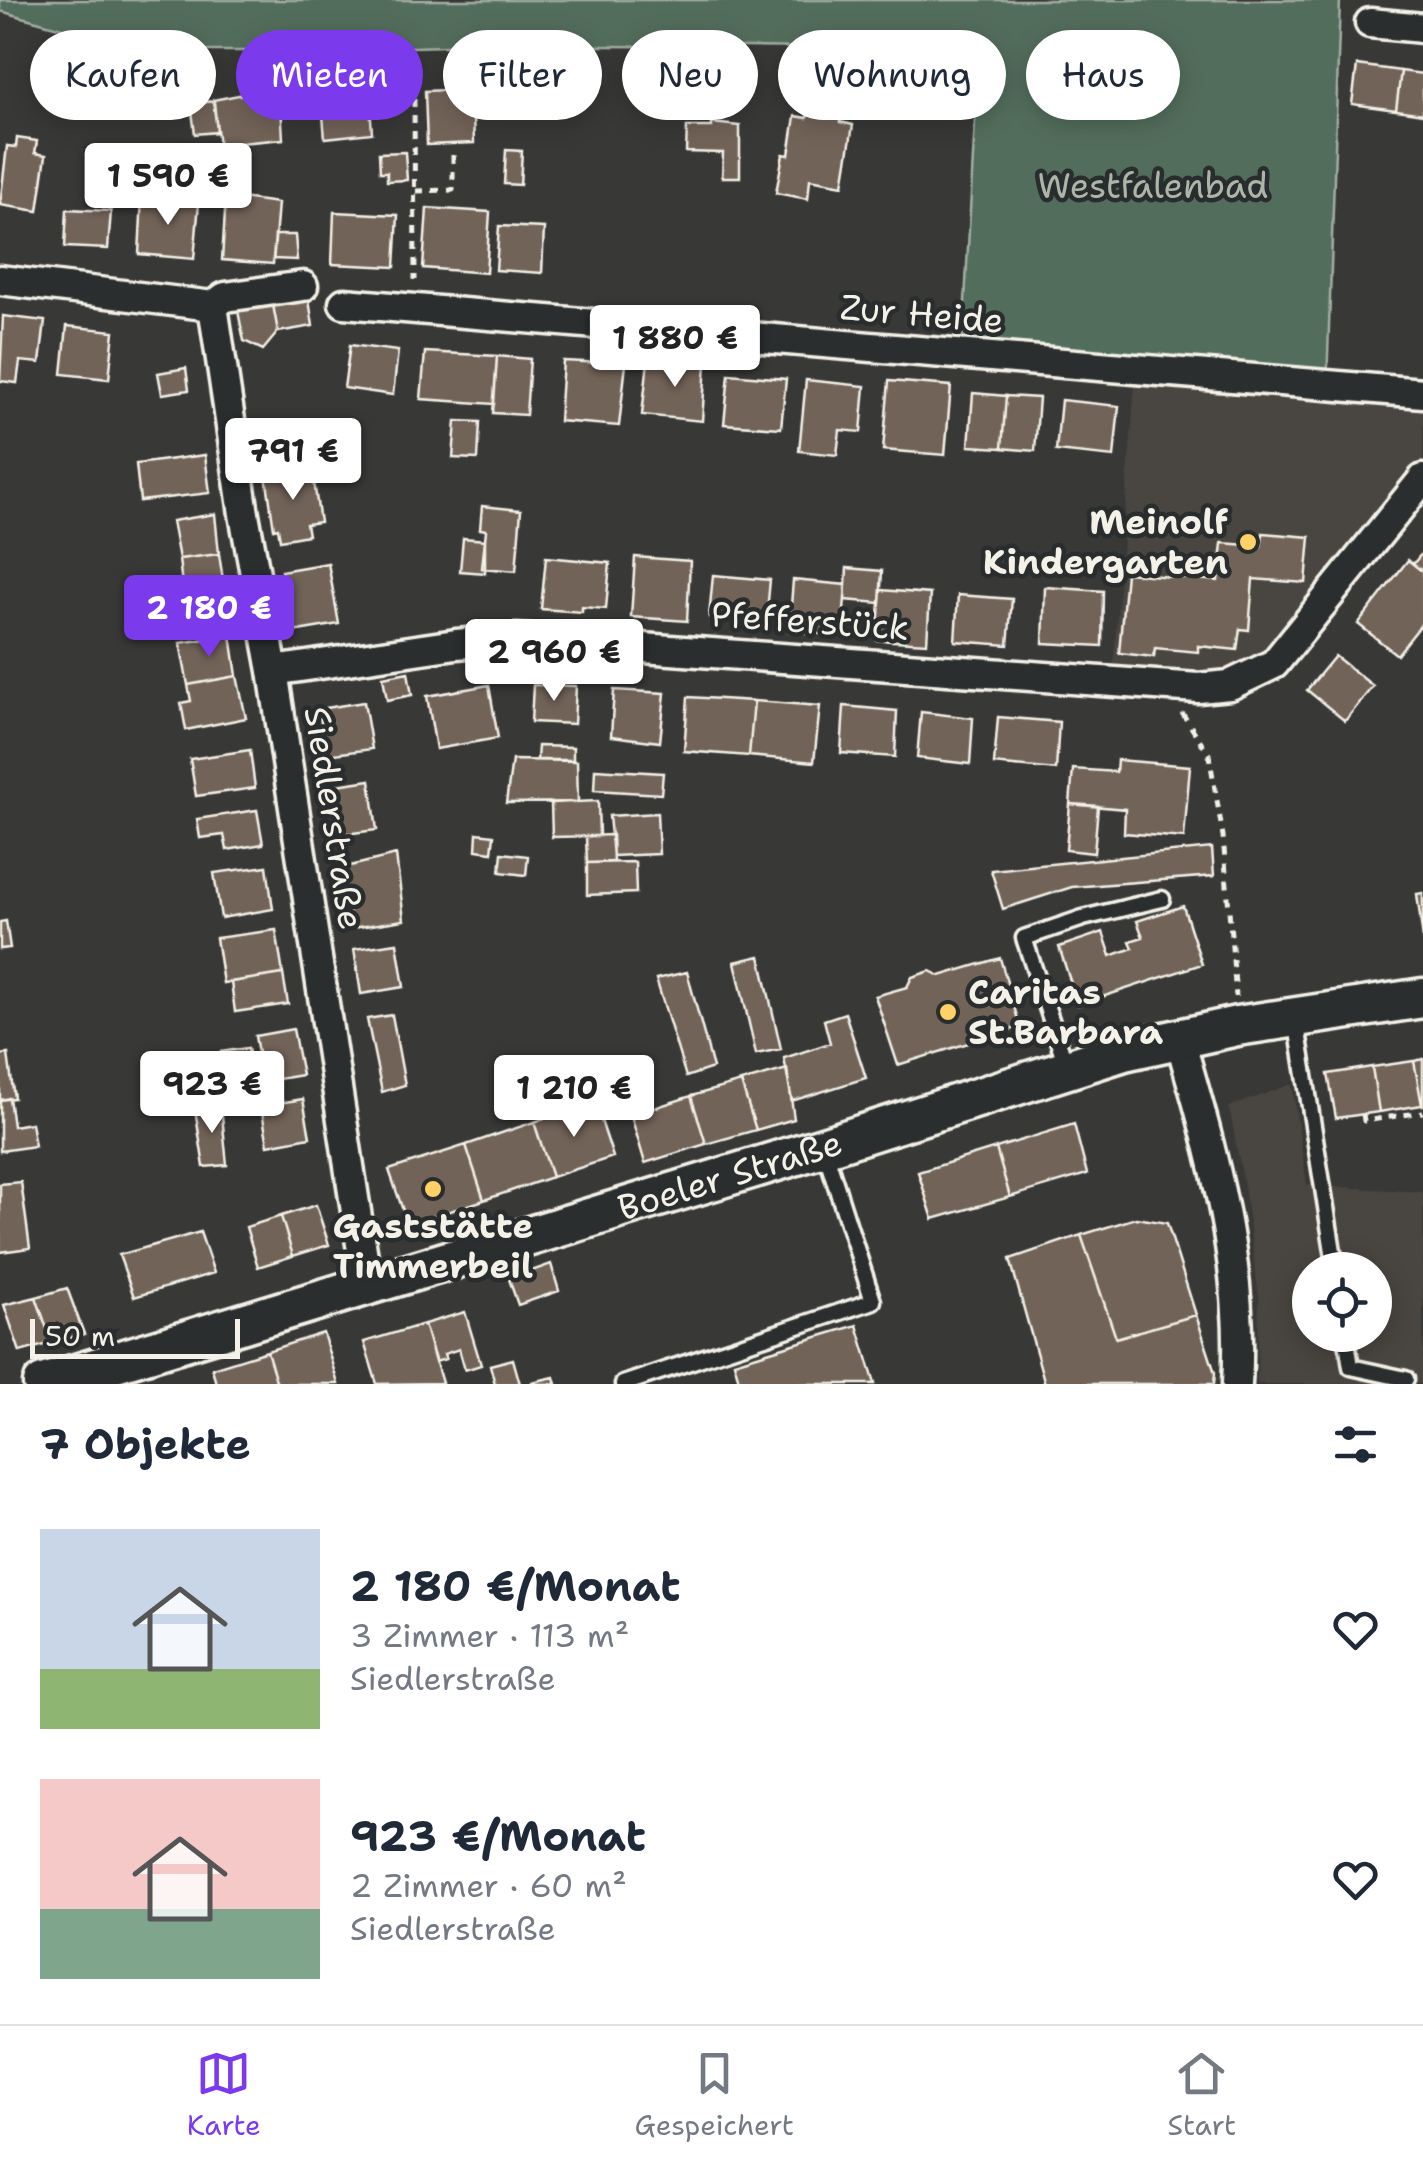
<!DOCTYPE html>
<html lang="de">
<meta charset="utf-8">
<style>
:root{--surface:#fff;--page:#f6f6f7;--text:#1f2937;--muted:#747a83;--line:#e0e1e3;--accent:#7c3aed}
body{margin:0;font-family:"Shantell Sans",sans-serif;background:var(--page);color:var(--text);height:100vh;display:flex;flex-direction:column;font-size:38px;white-space:nowrap}
*{box-sizing:border-box;margin:0}
p{font-size:32px;color:var(--muted)}
.icon{flex:none;width:55px;height:55px;fill:none;stroke:currentColor;stroke-width:2;stroke-linecap:round;stroke-linejoin:round}
.map{position:relative;height:1384px;overflow:hidden}
.drawer{display:flex;flex-direction:column;background:var(--surface);flex:1}
.drawer>*{flex:none}
.guide{position:absolute;left:30px;top:30px;width:1365px;height:90px;display:flex;gap:20px}
.fabs{position:absolute;left:1292px;top:1252px;display:grid;gap:20px}
.fabs a{display:grid;place-items:center;width:100px;height:100px;border-radius:50%;background:var(--surface);box-shadow:0 5px 25px #0003;font-size:50px}
.scale{position:absolute;left:30px;bottom:25px;width:210px;box-sizing:border-box;padding-left:10px;border:5px solid #f4f1e8;border-top:0;font-size:28px;line-height:35px;white-space:nowrap;color:#f4f1e8;-webkit-text-stroke:8px #2a2d2e;paint-order:stroke}
.price{position:absolute;translate:-50% -85px;padding:0 22px;border-radius:10px;background:#fff;color:#222;font-size:32px;line-height:65px;filter:drop-shadow(0 2px 5px #0008)}
.price::after{content:'';position:absolute;left:50%;top:60px;width:30px;height:22px;margin-left:-15px;background:inherit;clip-path:polygon(0 0,100% 0,50% 100%)}
.price.selected{background:var(--accent);color:#fff}
ul{padding:0;list-style:none}
li{display:flex;align-items:center;gap:30px;height:250px;padding:0 40px}
li span{display:grid;place-items:center;flex:none;width:280px;height:200px;border-radius:0px;color:#555}
li>.icon{margin-inline-start:auto}
span .icon{width:120px;height:120px;fill:#fffc;stroke-width:1}
li b{font-size:42px}
h2{display:flex;justify-content:space-between;align-items:center;height:120px;padding:0 40px;font-size:42px}
.chip{padding:0 35px;border-radius:45px;background:var(--surface);box-shadow:0 5px 25px #0003;font-size:35px;line-height:90px}
.chip.selected{background:var(--accent);color:#fff}
.tabs{display:flex;justify-content:space-around;align-items:center;height:140px;border-top:2px solid var(--line);background:var(--surface);font-size:28px;color:var(--muted)}
.tabs a{display:grid;justify-items:center;gap:5px}
.tabs .selected{color:var(--accent)}
.map>svg:first-child{display:block}
</style>
<div class="map">
<svg width="1423" height="1384" viewBox="0 0 1423 1384">
<rect width="100%" height="100%" fill="#383837"/>
<filter id="ink" filterUnits="userSpaceOnUse"><feTurbulence type="fractalNoise" baseFrequency=".01" numOctaves="2"/><feDisplacementMap in="SourceGraphic" scale="20" xChannelSelector="R" yChannelSelector="G"/><feConvolveMatrix kernelMatrix="1 2 1 2 8 2 1 2 1" color-interpolation-filters="sRGB"/></filter>
<g filter="url(#ink)">
<path fill="#494541" fill-rule="evenodd" d="M1136 371 1423 393V479L1253 675 1112 681Z
M1292 1084 1307 1185 1423 1192V1384H1257L1259 1297 1244 1186 1229 1107ZM1310 1270H1375V1335H1310Z"/>
<path fill="#526d5c" stroke="#a3afa2" stroke-width="2.5" d="M0 0H1340L1327 386 962 355 979 49 478 45 282 51H146L0 11Z"/>
<path fill="#726459" stroke="#f4f1e8" stroke-width="2.5" d="M1357 65 1401 71 1396 110 1352 104Z
M319 67 321 91 294 93 292 70Z
M1401 71 1423 74V114L1396 110Z
M280 87 283 139 219 145 213 100Z
M472 89 474 143 427 145 425 91Z
M369 90 372 133 325 138 321 93Z
M214 101 217 132 195 134 191 104Z
M826 106 831 114 840 115V122L853 125 843 185 810 179 808 199 776 193 783 154 789 155 795 116 807 118 809 110 819 112Z
M712 123 740 126V177H722L723 153 686 152 687 127H712Z
M17 138 37 141 35 153 46 155 38 211 0 205 7 146 16 147Z
M506 150 522 151 520 185 504 184Z
M405 152 407 180 387 181V172H380L379 153Z
M226 196 278 203 273 264 222 260Z
M142 197 199 203 194 259 139 254Z
M427 208 490 212 486 273 423 268Z
M67 209 111 211 108 249 65 247Z
M334 212 398 215 395 267 332 264Z
M499 226 544 228 542 273 496 270Z
M275 235H295L297 260 273 259Z
M308 293 313 326 278 332 272 299Z
M273 305 278 332 263 350 244 341 238 311Z
M3 316 45 321 40 363 20 361 17 383 0 381Z
M67 326 114 331 109 379 62 374Z
M350 345 398 351 393 395 344 388Z
M425 352 497 356 494 404 421 399Z
M497 356 530 359 526 415 493 413Z
M563 361 626 364 619 426 559 421Z
M648 361 706 364 702 421 642 415Z
M186 368 189 390 162 394 158 373Z
M729 374 786 379 781 428 724 424Z
M806 380 865 386 861 432 840 430 837 455 799 451Z
M889 381 951 386 945 455 883 450Z
M973 393 1006 396 1002 448 969 446Z
M1006 396 1039 398 1035 451 1002 448Z
M1061 400 1119 406 1114 457 1056 451Z
M456 421 480 422 478 459 453 458Z
M306 430 310 459 271 464 268 435Z
M205 455 210 493 140 501 136 464Z
M312 469 320 522 306 524 308 535 280 540 278 528 274 529 266 475Z
M482 506 521 510 516 571 482 568 486 530 480 529Z
M215 514 219 554 179 559 172 521Z
M1263 533 1310 537 1306 583 1253 579 1249 630 1240 629 1237 650 1198 646V652L1155 648 1154 657 1119 653 1126 573 1218 581 1222 543 1261 546Z
M463 538 485 540V573L460 571Z
M1423 552V572L1413 564Z
M219 554 227 606 185 611 179 559Z
M546 557 610 563 606 609 582 607V612L541 609Z
M635 557 690 561 687 621 631 617Z
M1408 560 1423 572V622L1397 655 1358 624Z
M328 563 339 624 292 632 281 571Z
M847 568 882 571 880 603 845 600Z
M713 575 770 580 766 622 709 617Z
M793 580 846 585 842 636 789 631Z
M1045 587 1103 591 1102 646 1043 643Z
M881 590 930 594 927 643 877 640Z
M958 595 1012 599 1008 645 955 641Z
M231 635 237 676 188 685 180 643Z
M1335 656 1373 686 1345 721 1307 690Z
M408 672 412 695 387 700 383 677Z
M237 676 246 718 186 730 181 703 191 701 188 685Z
M489 685 498 738 436 749 427 696Z
M533 685 576 686 574 724 531 722Z
M614 690 665 693 660 742 611 736Z
M688 697 754 701 749 756 684 751Z
M754 701 820 706 814 762 749 756Z
M364 702 372 749 326 755 319 709Z
M844 706 897 711 895 757 841 753Z
M921 712 973 718 970 764 917 758Z
M998 717 1059 722 1056 770 994 764Z
M538 746 573 747V760H537Z
M250 750 255 788 196 796 190 759Z
M512 760 577 761 578 802 506 803Z
M1117 760 1190 766 1184 838 1124 833 1125 809 1070 804 1073 769 1116 772Z
M595 769 663 773 661 794 594 790Z
M370 780 377 830 336 835 330 786Z
M598 801 599 836 552 837 551 803Z
M1070 804 1098 806 1094 853 1066 850Z
M257 810 263 844 227 850 224 835 200 838 197 819Z
M657 813 659 854 613 856 609 816Z
M477 833 494 835 492 852 476 850Z
M612 835 613 862 587 863 586 836Z
M1212 848 1214 876 1072 887 1003 909 991 870Z
M502 853 528 856 526 875 500 872Z
M396 855 404 920 352 928 342 868Z
M635 862 636 893 587 895V863Z
M267 866 273 909 221 918 214 873Z
M1423 893V939L1417 894Z
M1183 906 1202 964 1078 1005 1059 947 1103 932 1111 956 1133 948 1130 941 1143 937 1137 921Z
M6 921 10 948 0 949V922Z
M276 930 283 974 223 983 216 938Z
M397 943 404 987 361 994 354 949Z
M760 956 781 1049 756 1054 735 962Z
M1000 958 1020 1027 898 1065 875 996 907 987 912 977 930 971 940 976Z
M687 972 713 1068 686 1077 656 979Z
M283 974 288 1004 235 1012 231 982Z
M845 1013 866 1078 792 1101 784 1058 830 1043 824 1020Z
M392 1015 405 1085 382 1092 367 1019Z
M293 1029 302 1075 254 1083 250 1065 260 1064 255 1036Z
M248 1048 254 1083 226 1088 220 1052Z
M8 1054 14 1098 0 1100V1055Z
M1423 1059V1105H1422L1414 1061Z
M1414 1061 1422 1105 1379 1112 1372 1067Z
M1372 1067 1379 1112 1336 1118 1328 1074Z
M787 1069 794 1119 756 1130 741 1082Z
M741 1082 756 1130 706 1144 691 1096Z
M691 1096 706 1144 645 1163 629 1109 649 1103 651 1109Z
M9 1098 13 1126 31 1123 35 1146 0 1151V1100Z
M303 1099 310 1137 268 1145 261 1106Z
M595 1102 613 1157 552 1177 534 1122Z
M221 1105 227 1165 204 1167 195 1109Z
M534 1122 552 1177 484 1200 466 1145Z
M1074 1124 1087 1174 1010 1197 996 1148Z
M466 1145 484 1200 408 1225 389 1170Z
M996 1148 1010 1197 933 1219 918 1172Z
M21 1182 30 1248 0 1252V1184Z
M316 1205 329 1245 293 1256 281 1216Z
M281 1216 293 1256 258 1267 246 1227Z
M1136 1218 1167 1223 1196 1315 1116 1338 1081 1235Z
M200 1232 214 1273 134 1297 119 1255Z
M1081 1235 1116 1338 1196 1315 1215 1373 1214 1384H1045L1010 1259Z
M551 1264 559 1291 518 1305 509 1279Z
M67 1288 84 1334 52 1343 36 1297Z
M36 1297 52 1343 20 1352 4 1305Z
M465 1312 481 1365 465 1370 459 1349 444 1354 446 1359 435 1362 424 1324Z
M424 1324 442 1383 377 1384 364 1342Z
M857 1325 875 1384H740L734 1362Z
M323 1333 338 1384H277L267 1351Z
M267 1351 277 1384H216L212 1368Z
M513 1359 520 1384H495L490 1365Z
M554 1377 556 1384H532V1382Z"/>
<g fill="none" stroke-linecap="round" stroke-linejoin="round">
<g stroke="#f4f1e8" stroke-width="21">
<path id="lane" d="M1296 1019 1336 1270
M1067 1068 1024 938 1083 918 1162 899
M1346 1335 1351 1367 1406 1379
M623 1384 873 1301 824 1148"/>
</g>
<g stroke="#f4f1e8" stroke-width="35">
<path id="street" d="M1370 23 1423 28
M0 280 213 306
M344 303 1423 393
M213 306 244 514 273 671 367 1283
M213 306 225 297 303 286
M273 671 456 644 517 639 1198 688 1230 685 1274 664 1423 479
M1179 1037C1212 1151 1245 1263 1237 1384"/>
</g>
<g stroke="#f4f1e8" stroke-width="45">
<g id="secondary">
<path id="s1" d="M43 1384 823 1147 1124 1051 1237 1026 1423 998"/>
</g>
</g>
<path stroke="#f4f1e8" stroke-width="5" stroke-dasharray="8 8" stroke-linecap="butt" d="M414 99 415 280
M416 191 453 190V151
M1182 713 1209 754 1223 836 1236 997
M1363 1114 1364 1121 1423 1112"/>
<use href="#lane" stroke="#2a2d2e" stroke-width="14"/>
<use href="#street" stroke="#2a2d2e" stroke-width="28"/>
<use href="#secondary" stroke="#2a2d2e" stroke-width="38"/>
</g>
</g>
<g fill="#ffd166" stroke="#2a2d2e" stroke-width="4">
<circle cx="1248" cy="542" r="10"/>
<circle cx="948" cy="1012" r="10"/>
<circle cx="433" cy="1189" r="10"/>
</g>
<g text-anchor="middle" stroke-width="9" stroke-linejoin="round" paint-order="stroke">
<g font-size="35" fill="#abb6a9" stroke="#2a2d2e">
<text x="1153" y="198">Westfalenbad</text>
</g>
<g font-size="35" fill="#f4f1e8" stroke="#2a2d2e">
<text transform="translate(922 314) rotate(5)" y="12">Zur Heide</text>
<text transform="translate(810 621) rotate(4)" y="12">Pfefferstück</text>
<text transform="translate(334 818) rotate(81)" y="12">Siedlerstraße</text>
<text dy="12" stroke="none"><textPath href="#s1" startOffset="718">Boeler Straße</textPath></text>
</g>
<g font-size="35" font-weight="bold" fill="#f4f1e8" stroke="#2a2d2e" text-anchor="end">
<text x="1228" y="534">Meinolf<tspan x="1228" dy="40">Kindergarten</tspan></text>
<text x="968" y="1004" text-anchor="start">Caritas<tspan x="968" dy="40">St.Barbara</tspan></text>
<text x="433" y="1238" text-anchor="middle">Gaststätte<tspan x="433" dy="40">Timmerbeil</tspan></text>
</g>
</g>
</svg>
<div class="fabs">
<a><svg class="icon" aria-label="locate" viewBox="0 0 24 24"><circle cx="12" cy="12" r="6"/><path d="M12 2v4M12 18v4M2 12h4M18 12h4"/></svg></a>
</div>
<div class="scale">50 m</div>
<b class="price" style="left:168px;top:228px">1 590 €</b>
<b class="price" style="left:675px;top:390px">1 880 €</b>
<b class="price" style="left:293px;top:503px">791 €</b>
<b class="price selected" style="left:209px;top:660px">2 180 €</b>
<b class="price" style="left:554px;top:704px">2 960 €</b>
<b class="price" style="left:212px;top:1136px">923 €</b>
<b class="price" style="left:574px;top:1140px">1 210 €</b>
<div class="guide">
<a class="chip">Kaufen</a>
<a class="chip selected">Mieten</a>
<a class="chip">Filter</a>
<a class="chip">Neu</a>
<a class="chip">Wohnung</a>
<a class="chip">Haus</a>
</div>
</div>
<section class="drawer">
<h2>7 Objekte<svg class="icon" aria-label="filters" viewBox="0 0 24 24"><path d="M4 7h16M4 17h16"/><circle cx="9" cy="7" r="2"/><circle cx="15" cy="17" r="2"/></svg></h2>
<ul>
<li><span style="background:linear-gradient(#c9d6e8 70%,#8fb573 0)"><svg class="icon" aria-label="home" viewBox="0 0 24 24"><path d="M3 11l9-7 9 7M6 9v11h12V9"/></svg></span><div><b>2 180 €/Monat</b><p>3 Zimmer · 113 m²</p><p>Siedlerstraße</p></div><svg class="icon" aria-label="heart" viewBox="0 0 24 24"><path d="M12 20l-8-8c-3-5 5-10 8-4 3-6 11-1 8 4z"/></svg></li>
<li><span style="background:linear-gradient(#f6c9c9 65%,#7fa58c 0)"><svg class="icon" aria-label="home" viewBox="0 0 24 24"><path d="M3 11l9-7 9 7M6 9v11h12V9"/></svg></span><div><b>923 €/Monat</b><p>2 Zimmer · 60 m²</p><p>Siedlerstraße</p></div><svg class="icon" aria-label="heart" viewBox="0 0 24 24"><path d="M12 20l-8-8c-3-5 5-10 8-4 3-6 11-1 8 4z"/></svg></li>
</ul>
</section>
<nav class="tabs">
<a class="selected"><svg class="icon" aria-label="map" viewBox="0 0 24 24"><path d="M3 6l6-2 6 2 6-2v14l-6 2-6-2-6 2zM9 4v14M15 6v14"/></svg>Karte</a>
<a><svg class="icon" aria-label="saved" viewBox="0 0 24 24"><path d="M7 4h10v16l-5-4-5 4z"/></svg>Gespeichert</a>
<a><svg class="icon" aria-label="home" viewBox="0 0 24 24"><path d="M3 11l9-7 9 7M6 9v11h12V9"/></svg>Start</a>
</nav>
